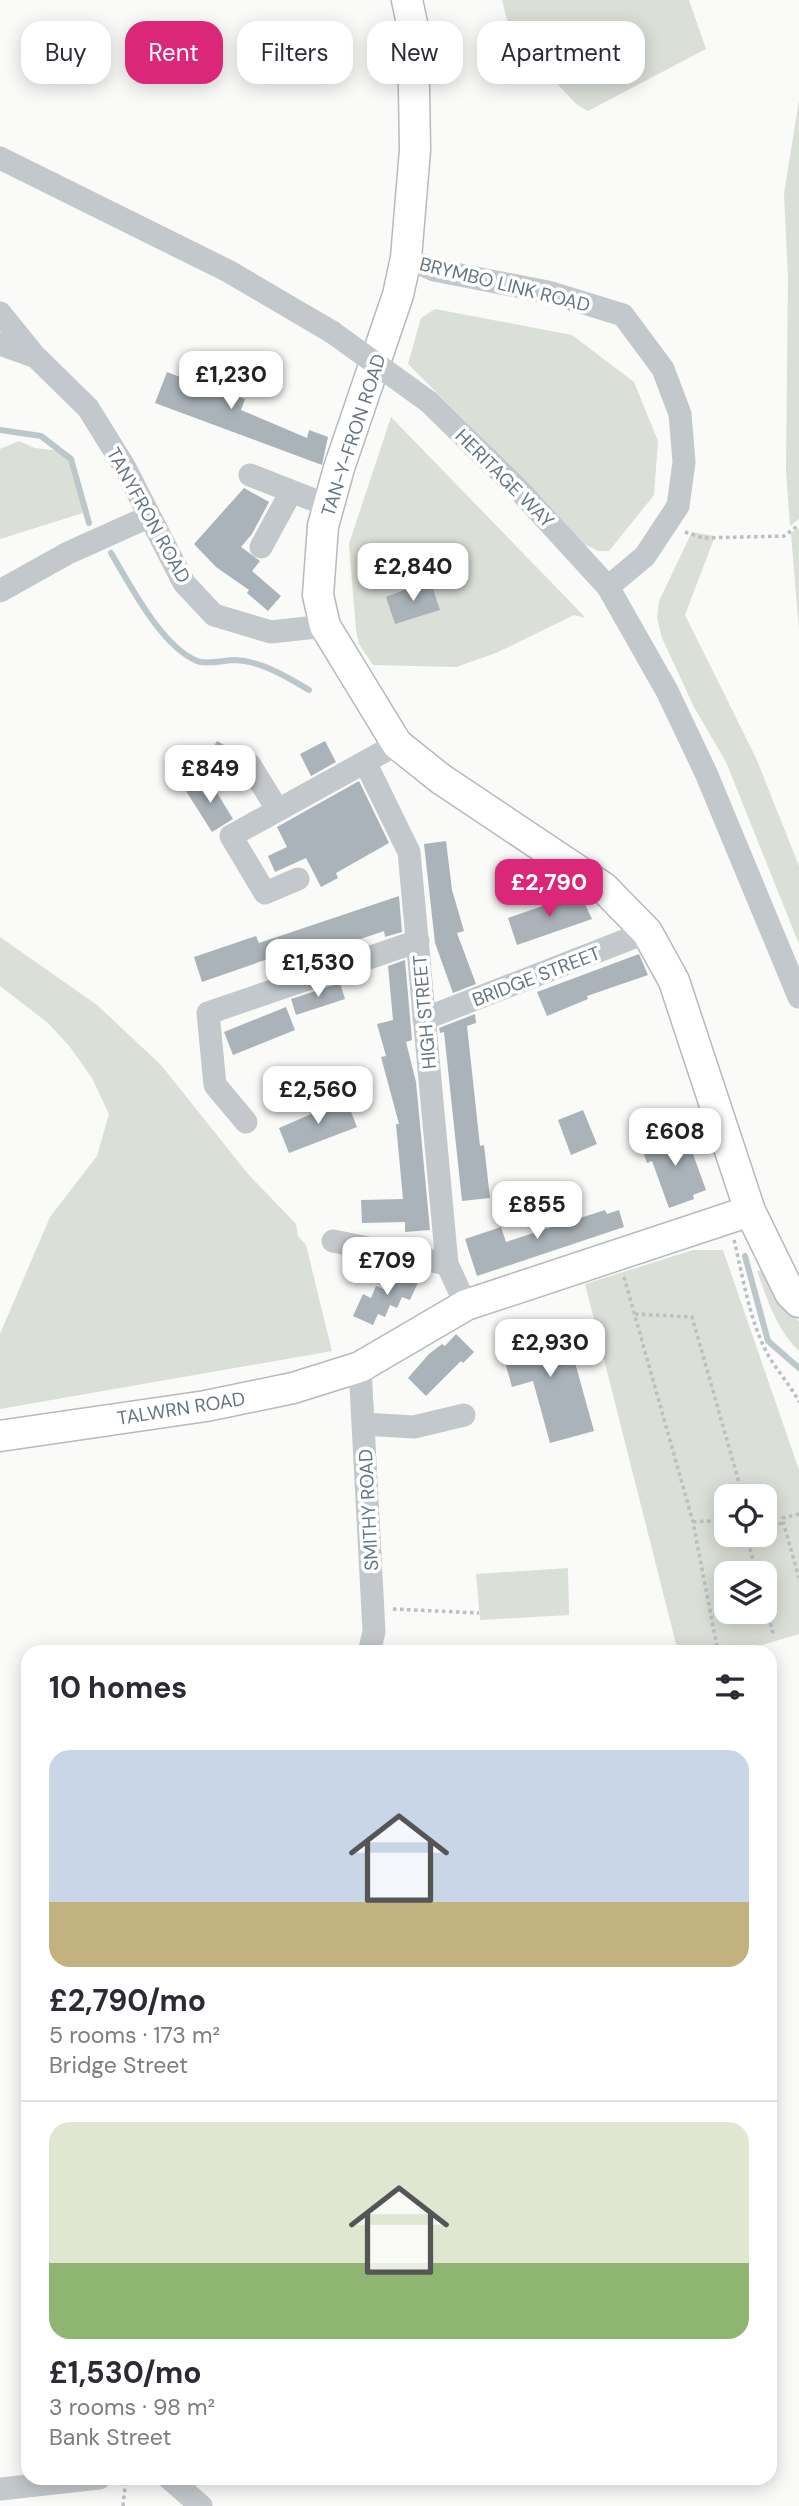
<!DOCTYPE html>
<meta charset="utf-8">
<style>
:root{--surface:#fff;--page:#f2f2f3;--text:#2b2b33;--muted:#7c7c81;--line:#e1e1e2;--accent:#db2777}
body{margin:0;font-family:"DM Sans",sans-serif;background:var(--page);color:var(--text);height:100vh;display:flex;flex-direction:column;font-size:26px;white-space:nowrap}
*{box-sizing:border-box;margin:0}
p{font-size:23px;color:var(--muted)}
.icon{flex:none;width:38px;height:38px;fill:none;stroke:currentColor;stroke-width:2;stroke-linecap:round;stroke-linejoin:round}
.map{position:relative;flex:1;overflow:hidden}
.panel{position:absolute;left:21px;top:1645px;width:756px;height:840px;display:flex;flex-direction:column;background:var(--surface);border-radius:21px;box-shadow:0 4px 18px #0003}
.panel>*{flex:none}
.banner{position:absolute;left:21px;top:21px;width:758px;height:63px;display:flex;gap:14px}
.tools{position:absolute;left:714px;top:1484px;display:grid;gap:14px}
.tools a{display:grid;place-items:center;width:63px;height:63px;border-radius:14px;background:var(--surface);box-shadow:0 4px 18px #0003;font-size:35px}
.price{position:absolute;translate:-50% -60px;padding:0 16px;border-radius:14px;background:#fff;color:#222;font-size:23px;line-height:46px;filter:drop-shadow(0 2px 4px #0008)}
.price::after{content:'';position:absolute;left:50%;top:42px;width:21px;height:16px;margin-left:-10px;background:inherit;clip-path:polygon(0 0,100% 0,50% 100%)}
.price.on{background:var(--accent);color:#fff}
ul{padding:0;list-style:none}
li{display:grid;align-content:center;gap:14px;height:371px;padding:0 28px}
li+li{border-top:2px solid var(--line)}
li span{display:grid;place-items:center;height:217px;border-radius:21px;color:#555}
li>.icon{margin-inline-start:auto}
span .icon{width:126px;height:126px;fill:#fffc;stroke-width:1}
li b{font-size:30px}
h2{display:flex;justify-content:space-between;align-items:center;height:84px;padding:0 28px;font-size:30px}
.chip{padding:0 24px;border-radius:21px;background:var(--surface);box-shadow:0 4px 18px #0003;font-size:24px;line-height:63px}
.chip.on{background:var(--accent);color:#fff}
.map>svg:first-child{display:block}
</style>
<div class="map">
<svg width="799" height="2506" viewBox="0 0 799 2506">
<rect width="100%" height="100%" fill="#fafaf8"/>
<path fill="#dadfd7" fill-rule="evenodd" d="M502 0H689L706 49 588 111 576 104 550 76 555 71 507 20Z
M799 100V519L790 526 786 470 788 277 784 194Z
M435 309 572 335 634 382 658 441 654 495 609 551H598L582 543 546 502 408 364 421 318Z
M391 417 582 614 585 618 574 615 496 653 456 667 373 665 359 644 356 630 349 544Z
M19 441 35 448 61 451 73 467 83 513 0 539V449Z
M799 528V631L791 533Z
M692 532 715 536 685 615 756 758 799 866V944L726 762 694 707 662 638 657 618 659 601Z
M0 937 97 1005 161 1065 248 1174 296 1224 298 1236 306 1245 332 1351 0 1409V1334L50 1217 97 1156 109 1114 92 1078 70 1047 48 1023 0 986Z
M693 1250H723L799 1470V1634L738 1652H678L585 1284ZM726 1496H765V1535H726ZM726 1573H765V1612H726Z
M762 1270 799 1322V1351C777 1331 767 1299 757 1271Z
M568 1568 569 1615 480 1620 476 1574Z"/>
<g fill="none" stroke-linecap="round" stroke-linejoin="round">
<path stroke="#bbc7cb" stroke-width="6" d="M0 430 41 436 71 459 89 523
M111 553C131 586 161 646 197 661 207 665 224 660 235 660 261 661 287 677 309 690
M745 1256 768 1341 799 1368"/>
</g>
<path fill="#aab3b9" d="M189 353 209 360 204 375 225 383 222 391 245 399 241 410 307 438 309 430 328 437 322 465 155 403 167 372 180 377Z
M244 488 269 502 252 534 241 547 260 561 252 571 281 596 268 611 247 593 249 590 216 567 194 544Z
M430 580 440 610 395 624 386 597Z
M217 741 233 750 223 759 218 777 201 768Z
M325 741 336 762 311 776 300 754Z
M208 778 233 819 212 832 186 791Z
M359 781 389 843 336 873 338 878 321 887 306 858 275 872 268 856 287 847 277 827Z
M446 841 452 890 464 931 457 933 476 984 453 993 435 943 424 844Z
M580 893 592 919 517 945 508 918Z
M399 896 402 932 385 937 384 931 329 950 331 956 291 970 285 953 202 982 194 957 256 936 259 943Z
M639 954 648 975 587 996 588 999 547 1016 537 992Z
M405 960 412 1040 406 1042 416 1082 430 1230 405 1232V1222L362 1223 361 1200 403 1199 396 1124H399L381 1057 386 1056 377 1024 393 1020 388 966Z
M340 983 345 999 296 1015 291 999Z
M286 1007 295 1030 233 1055 224 1032Z
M475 1014 476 1023 467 1026 480 1146 484 1145 490 1198 462 1201 444 1032 440 1033 439 1028Z
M346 1099 357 1127 289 1153 279 1128Z
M583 1110 597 1144 571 1155 558 1120Z
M684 1129 706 1190 693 1195 694 1199 669 1208 652 1161 647 1163 641 1145Z
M605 1210 607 1214 619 1210 624 1227 477 1276 465 1239 501 1227 506 1242Z
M398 1268 420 1278 410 1300 402 1297 397 1308 390 1305 385 1317 378 1314 373 1325 353 1316 363 1294 371 1298 376 1286 383 1289 388 1278 393 1280Z
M564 1323 594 1431 550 1443 533 1381 512 1387 499 1341Z
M456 1334 474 1352 463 1363 461 1361 426 1396 408 1378 429 1354 442 1344 445 1346Z"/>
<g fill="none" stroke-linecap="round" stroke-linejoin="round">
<g stroke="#b5babe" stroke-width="33">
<path id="major" d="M407 0 413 28 415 150 406 258 398 295 339 468 323 526 318 595 325 626 397 744 441 779 604 888 647 932 674 981 750 1211 790 1293 799 1302
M0 1436 206 1406 293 1388 360 1367 466 1305 750 1211"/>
</g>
<path stroke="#bbbfc2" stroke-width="3.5" stroke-dasharray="3.5 3.5" stroke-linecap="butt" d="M685 532 703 538 784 536 799 525
M734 1240C743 1277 749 1318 766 1351 775 1369 790 1384 799 1402
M624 1277 693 1522 718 1652
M635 1314 692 1317 740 1486 738 1496
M799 1514 782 1518 799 1578
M693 1522 726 1520
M765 1528 783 1523
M746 1535 757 1573
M765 1603 774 1637
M393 1609 479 1613
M123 2506 126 2478"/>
<path stroke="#c3c8cc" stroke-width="23" d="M0 158 228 271 332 332
M406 258 434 270 548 292 623 315 663 369 680 414 684 462 678 506 645 556 608 587
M0 313 34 355
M0 344 36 357 88 408 124 466 184 583 214 615 271 632 325 626
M429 402 521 492 608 587 667 691 706 773 799 997
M250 475 329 506
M261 547 291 492
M0 591 68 553 148 517
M397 744 365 762 409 852 447 1264 466 1305
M235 766 250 765 277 809
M298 879 265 893 231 836 365 762
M424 1019 647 932
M246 1122 215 1085 208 1013 418 941
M333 1241 447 1264
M360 1367 374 1632 369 1652
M363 1424 414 1427 464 1415
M169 2478 201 2506
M0 2489 99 2478"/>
<use href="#major" stroke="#fff" stroke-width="30"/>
<path stroke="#c3c8cc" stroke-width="23" d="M332 332 429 402"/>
</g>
<g text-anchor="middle" stroke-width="7" stroke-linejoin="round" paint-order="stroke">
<g font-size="19" fill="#657683" stroke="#fff">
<text transform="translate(505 284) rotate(14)" y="7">BRYMBO LINK ROAD</text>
<text transform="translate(353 435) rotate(-72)" y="7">TAN-Y-FRON ROAD</text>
<text transform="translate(505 478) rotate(45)" y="7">HERITAGE WAY</text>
<text transform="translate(149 515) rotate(61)" y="7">TANYFRON ROAD</text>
<text transform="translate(536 976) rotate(-21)" y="7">BRIDGE STREET</text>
<text transform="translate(424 1012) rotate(-95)" y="7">HIGH STREET</text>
<text transform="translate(181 1408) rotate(-9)" y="7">TALWRN ROAD</text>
<text transform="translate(368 1510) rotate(-93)" y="7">SMITHY ROAD</text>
</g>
</g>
</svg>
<div class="tools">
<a><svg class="icon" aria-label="locate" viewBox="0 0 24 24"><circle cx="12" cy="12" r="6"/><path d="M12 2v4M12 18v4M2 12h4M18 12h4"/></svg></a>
<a><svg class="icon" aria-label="layers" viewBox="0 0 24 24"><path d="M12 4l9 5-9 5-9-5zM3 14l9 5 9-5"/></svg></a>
</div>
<b class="price" style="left:231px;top:411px">£1,230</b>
<b class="price" style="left:413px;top:603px">£2,840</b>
<b class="price" style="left:210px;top:805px">£849</b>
<b class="price on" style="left:549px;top:919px">£2,790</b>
<b class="price" style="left:318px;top:999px">£1,530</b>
<b class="price" style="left:318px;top:1126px">£2,560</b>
<b class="price" style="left:675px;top:1168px">£608</b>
<b class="price" style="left:537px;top:1241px">£855</b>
<b class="price" style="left:387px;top:1297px">£709</b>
<b class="price" style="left:550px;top:1379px">£2,930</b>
<div class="banner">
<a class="chip">Buy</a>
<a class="chip on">Rent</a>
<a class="chip">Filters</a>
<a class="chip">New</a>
<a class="chip">Apartment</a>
</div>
<section class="panel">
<h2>10 homes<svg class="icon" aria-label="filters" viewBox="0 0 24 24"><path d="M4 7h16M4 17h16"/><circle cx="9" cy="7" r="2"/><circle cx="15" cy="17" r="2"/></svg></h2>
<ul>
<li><span style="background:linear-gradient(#c9d6e8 70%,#c2b280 0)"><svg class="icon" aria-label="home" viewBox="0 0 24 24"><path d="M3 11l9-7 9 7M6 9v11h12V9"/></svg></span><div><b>£2,790/mo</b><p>5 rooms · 173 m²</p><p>Bridge Street</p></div></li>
<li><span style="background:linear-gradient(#dfe7d0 65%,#8fb573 0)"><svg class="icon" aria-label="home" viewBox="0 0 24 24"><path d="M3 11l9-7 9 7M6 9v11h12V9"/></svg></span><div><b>£1,530/mo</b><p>3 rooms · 98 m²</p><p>Bank Street</p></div></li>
</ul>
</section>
</div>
